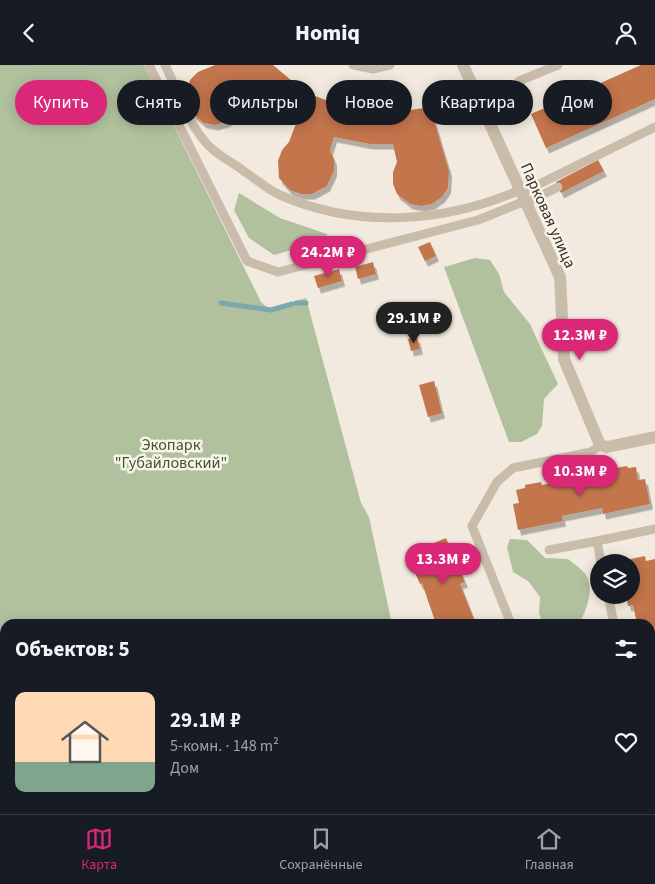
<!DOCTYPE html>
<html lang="ru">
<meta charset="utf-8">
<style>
:root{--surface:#171b24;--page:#20242c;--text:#f1f3f6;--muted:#9ea1a6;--line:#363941;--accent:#db2777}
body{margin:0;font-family:"Source Sans 3",sans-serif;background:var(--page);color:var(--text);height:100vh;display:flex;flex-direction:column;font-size:19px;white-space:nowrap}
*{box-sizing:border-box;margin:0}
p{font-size:16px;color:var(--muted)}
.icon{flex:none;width:28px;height:28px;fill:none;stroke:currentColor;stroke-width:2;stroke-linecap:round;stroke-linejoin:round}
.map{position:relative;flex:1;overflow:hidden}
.details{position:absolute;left:0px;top:554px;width:655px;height:196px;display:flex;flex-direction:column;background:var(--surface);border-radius:15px 15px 0 0;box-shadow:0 2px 12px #0003}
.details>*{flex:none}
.guide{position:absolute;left:15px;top:15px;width:625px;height:45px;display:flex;gap:10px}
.controls{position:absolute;left:590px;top:489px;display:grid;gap:10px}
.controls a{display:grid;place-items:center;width:50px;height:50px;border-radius:50%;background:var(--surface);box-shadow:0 2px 12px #0003;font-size:25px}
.price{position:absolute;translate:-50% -42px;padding:0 11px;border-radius:18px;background:var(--accent);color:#fff;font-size:16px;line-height:32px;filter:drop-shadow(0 1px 2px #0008)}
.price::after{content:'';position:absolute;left:50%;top:30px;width:15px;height:11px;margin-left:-8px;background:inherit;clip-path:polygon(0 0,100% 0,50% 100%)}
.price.current{background:#222;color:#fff}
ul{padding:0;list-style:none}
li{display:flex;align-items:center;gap:15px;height:125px;padding:0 15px}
li span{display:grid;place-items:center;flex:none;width:140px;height:100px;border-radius:10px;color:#555}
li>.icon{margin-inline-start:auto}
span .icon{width:60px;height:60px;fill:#fffc;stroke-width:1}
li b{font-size:21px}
h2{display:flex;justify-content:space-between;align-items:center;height:60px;padding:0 15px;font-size:21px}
.chip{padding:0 18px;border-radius:22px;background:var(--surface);box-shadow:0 2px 12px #0003;font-size:18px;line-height:45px}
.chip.current{background:var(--accent);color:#fff}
header{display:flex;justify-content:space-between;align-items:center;height:65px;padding:0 15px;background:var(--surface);font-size:22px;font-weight:800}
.tab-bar{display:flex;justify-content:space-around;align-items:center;height:70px;border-top:1px solid var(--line);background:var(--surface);font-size:14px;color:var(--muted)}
.tab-bar a{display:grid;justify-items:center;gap:2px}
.tab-bar .current{color:var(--accent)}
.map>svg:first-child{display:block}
</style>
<header><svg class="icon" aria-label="back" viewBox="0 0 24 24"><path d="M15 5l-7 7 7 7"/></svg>Homiq<svg class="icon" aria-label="person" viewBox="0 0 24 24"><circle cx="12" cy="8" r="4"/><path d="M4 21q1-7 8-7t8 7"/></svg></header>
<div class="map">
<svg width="655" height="749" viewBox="0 0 655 749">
<defs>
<filter id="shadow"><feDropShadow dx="3" dy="5.5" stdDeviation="0" flood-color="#0004"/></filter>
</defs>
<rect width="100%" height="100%" fill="#f2eade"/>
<path fill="#b1c19e" d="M0 0H144L261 237 269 244 306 233 361 438 369 452 392 559H5V745H428L429 749H0Z
M239 128 280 153 327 169 324 176 274 190 249 173 234 145Z
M475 193 490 195 499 209 504 227 530 259 558 319 544 334 542 361 537 369 521 377H509L444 202Z
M510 474 527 475 545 493 568 494C574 499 582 504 586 510 595 524 586 546 579 559H543L539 548 540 532 528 516 513 507 507 482Z"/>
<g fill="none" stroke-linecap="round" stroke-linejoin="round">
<path stroke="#7da7ae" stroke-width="5" d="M221 238 271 245 292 239
M296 238H306"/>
</g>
<path fill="#c3754b" filter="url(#shadow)" d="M215 0H273L298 21 315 31 352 45 392 48 430 42 449 106 448 123 442 132 432 139 421 141 410 139 397 129 393 119V107L397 97 393 79H370L334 72 330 85 334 95V106L327 121 312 129H301L290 125 279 113 278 96 282 85 289 77 297 56 281 47 256 26 242 38 235 51 226 57 215 60 204 58 191 47 186 31 190 15 198 7Z
M641 0H655V34L546 83 531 49Z
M598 95 604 106 561 128 556 117Z
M430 177 436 191 425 196 418 182Z
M373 197 376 209 358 214 355 202Z
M339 204 342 216 318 223 314 211Z
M417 272 420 284 411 286 408 274Z
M434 316 442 348 428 352 419 320Z
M627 401 628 403 636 402 638 415 645 414 650 439 603 449 602 443 562 451 563 456 518 465 513 439 519 438 516 425 525 423V420L541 417 542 420 563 416V414L610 407V404Z
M446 473 465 517 460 519 475 557 480 555 482 559H436L422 518 420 519 413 503 415 502 412 494 425 489 422 483Z
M645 491 646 496 655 494V626L650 627V559H637L633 540 628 541 626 530H631V498L616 497Z
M444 745H475L476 749H444Z
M564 745H597L598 749H565Z"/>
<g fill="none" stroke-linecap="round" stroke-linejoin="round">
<path stroke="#cabcaa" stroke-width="9" d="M149 0 247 196 278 207 478 155 525 136
M165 0C178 26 188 59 208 80 218 91 234 98 245 107 256 114 268 125 280 130 357 164 444 158 520 125
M353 0 373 4 390 0
M519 16 558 0
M521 128 655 62
M526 138 558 122
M549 485 597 476
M601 498 597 476 655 464
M608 530 614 559
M511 559 472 461 497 417 513 403 591 387 600 380
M650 650 655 648
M505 745V749"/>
<path stroke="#cabcaa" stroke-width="12" d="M463 0 560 212 564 294 600 380 607 382 655 372"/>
</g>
<g text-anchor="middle" stroke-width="5" stroke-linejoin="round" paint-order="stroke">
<g font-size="16" fill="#372f29" stroke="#f9f4ea">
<text transform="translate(549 150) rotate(66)" y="6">Парковая улица</text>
</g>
<g font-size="16" fill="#42552d" stroke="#f9f4ea">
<text x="171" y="385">Экопарк<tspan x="171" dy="18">"Губайловский"</tspan></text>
</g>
</g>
</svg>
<div class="controls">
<a><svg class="icon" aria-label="layers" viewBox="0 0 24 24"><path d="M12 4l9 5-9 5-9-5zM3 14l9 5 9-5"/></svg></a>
</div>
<b class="price" style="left:328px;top:213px">24.2M ₽</b>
<b class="price current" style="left:414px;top:279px">29.1M ₽</b>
<b class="price" style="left:580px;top:296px">12.3M ₽</b>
<b class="price" style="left:580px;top:432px">10.3M ₽</b>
<b class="price" style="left:443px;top:520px">13.3M ₽</b>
<div class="guide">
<a class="chip current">Купить</a>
<a class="chip">Снять</a>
<a class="chip">Фильтры</a>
<a class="chip">Новое</a>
<a class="chip">Квартира</a>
<a class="chip">Дом</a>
</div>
<section class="details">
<h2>Объектов: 5<svg class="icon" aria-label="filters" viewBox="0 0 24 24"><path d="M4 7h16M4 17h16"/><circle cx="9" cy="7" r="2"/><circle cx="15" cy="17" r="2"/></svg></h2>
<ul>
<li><span style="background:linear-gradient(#ffd9b3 70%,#7fa58c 0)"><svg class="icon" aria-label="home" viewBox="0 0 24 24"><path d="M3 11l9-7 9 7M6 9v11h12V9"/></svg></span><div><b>29.1M ₽</b><p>5-комн. · 148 m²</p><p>Дом</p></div><svg class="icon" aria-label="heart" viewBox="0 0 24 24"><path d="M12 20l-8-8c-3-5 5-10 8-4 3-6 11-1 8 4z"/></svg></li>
</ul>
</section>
</div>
<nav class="tab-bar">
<a class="current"><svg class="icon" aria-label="map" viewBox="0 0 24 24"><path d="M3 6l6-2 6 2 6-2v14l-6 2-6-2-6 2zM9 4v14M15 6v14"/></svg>Карта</a>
<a><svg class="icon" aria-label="saved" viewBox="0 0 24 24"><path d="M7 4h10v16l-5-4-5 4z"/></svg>Сохранённые</a>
<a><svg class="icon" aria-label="home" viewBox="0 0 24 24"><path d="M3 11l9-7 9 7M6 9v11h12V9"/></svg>Главная</a>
</nav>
